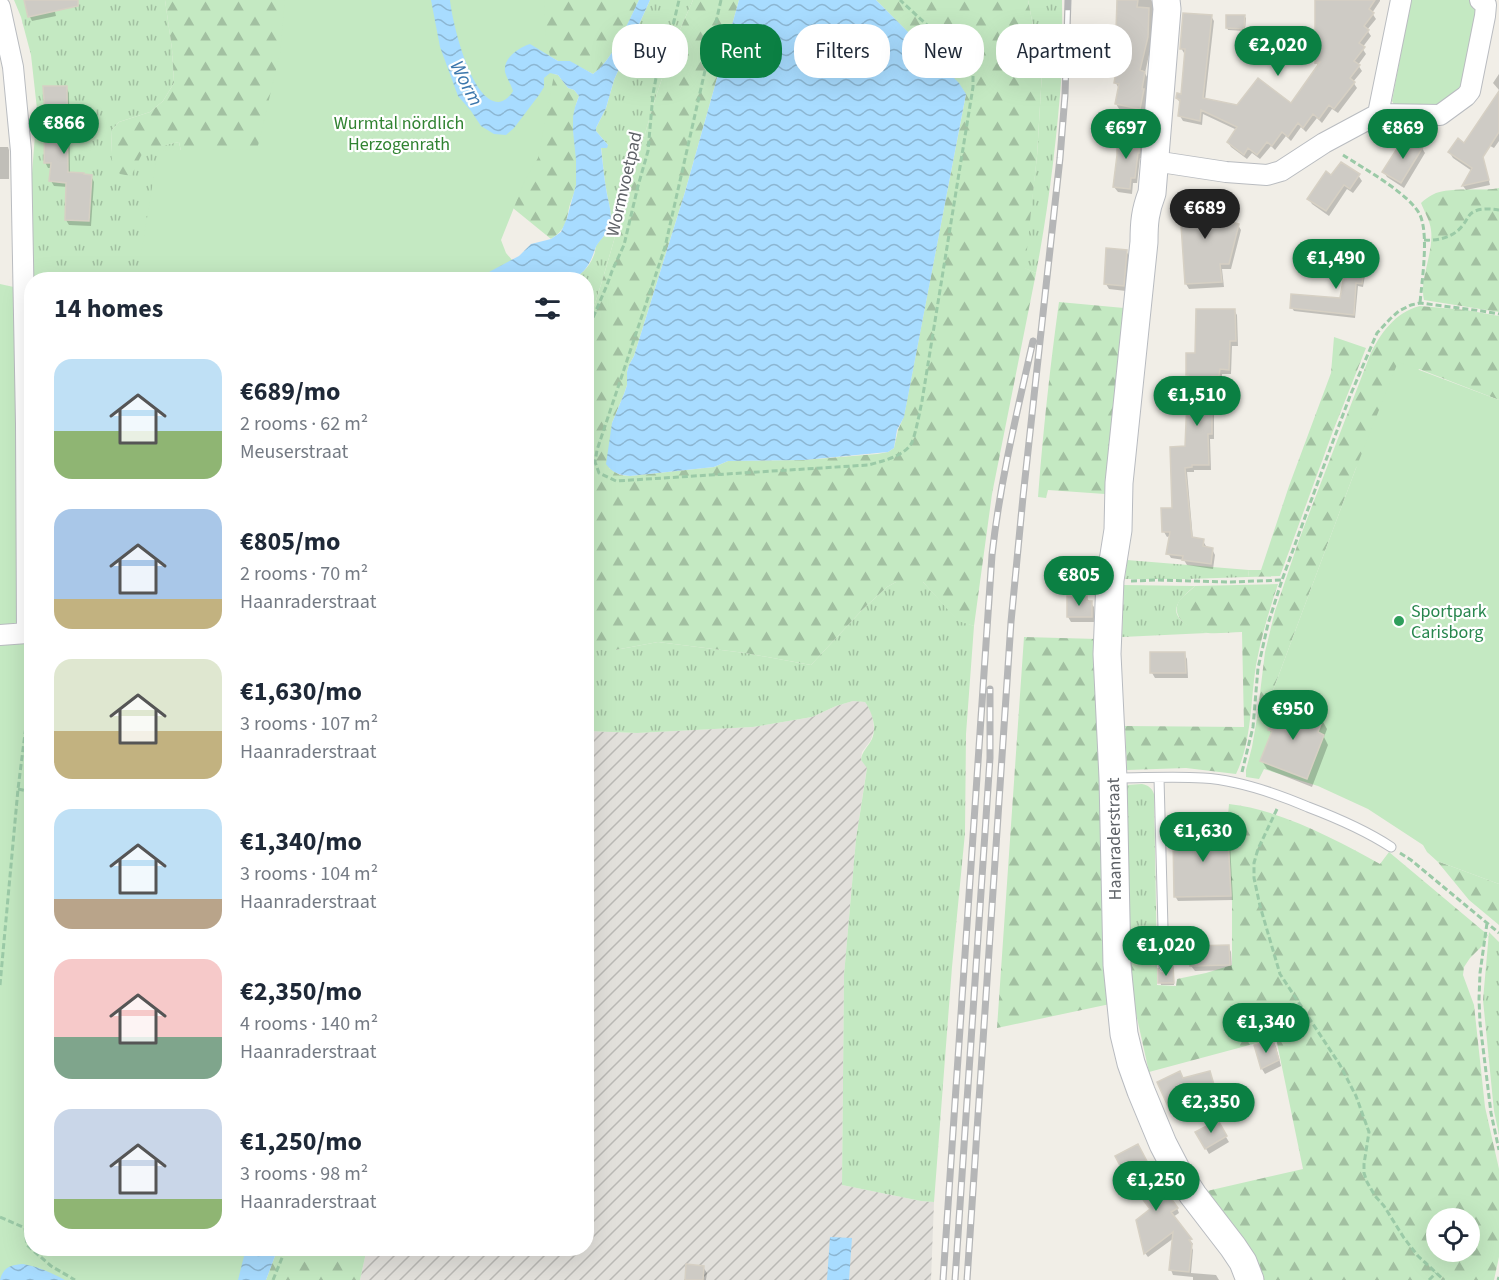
<!DOCTYPE html>
<meta charset="utf-8">
<style>
:root{--surface:#fff;--page:#f2f2f3;--text:#1f2937;--muted:#747a83;--accent:#0b8043}
body{margin:0;font-family:"Source Sans 3",sans-serif;background:var(--page);color:var(--text);height:100vh;display:flex;flex-direction:column;font-size:22px;white-space:nowrap}
*{box-sizing:border-box;margin:0}
p{font-size:20px;color:var(--muted)}
.icon{flex:none;width:33px;height:33px;fill:none;stroke:currentColor;stroke-width:2;stroke-linecap:round;stroke-linejoin:round}
.map{position:relative;flex:1;overflow:hidden}
.panel{position:absolute;left:24px;top:272px;width:570px;height:984px;display:flex;flex-direction:column;background:var(--surface);border-radius:24px;box-shadow:0 6px 24px #0002}
.panel>*{flex:none}
.banner{position:absolute;left:612px;top:24px;width:570px;height:54px;display:flex;gap:12px}
.controls{position:absolute;left:1426px;top:1208px;display:grid;gap:12px}
.controls a{display:grid;place-items:center;width:54px;height:54px;border-radius:50%;background:var(--surface);box-shadow:0 6px 24px #0002;font-size:30px}
.price{position:absolute;translate:-50% -51px;padding:0 14px;border-radius:21px;background:var(--accent);color:#fff;font-size:20px;line-height:39px;filter:drop-shadow(0 2px 3px #0008)}
.price::after{content:'';position:absolute;left:50%;top:36px;width:18px;height:14px;margin-left:-9px;background:inherit;clip-path:polygon(0 0,100% 0,50% 100%)}
.price.selected{background:#222;color:#fff}
ul{padding:0;list-style:none}
li{display:flex;align-items:center;gap:18px;height:150px;padding:0 30px}
li span{display:grid;place-items:center;flex:none;width:168px;height:120px;border-radius:18px;color:#555}
li>.icon{margin-inline-start:auto}
span .icon{width:72px;height:72px;fill:#fffc;stroke-width:1}
li b{font-size:26px}
h2{display:flex;justify-content:space-between;align-items:center;height:72px;padding:0 30px;font-size:26px}
.tag{padding:0 21px;border-radius:24px;background:var(--surface);box-shadow:0 6px 24px #0002;font-size:21px;line-height:54px}
.tag.selected{background:var(--accent);color:#fff}
.map>svg:first-child{display:block}
</style>
<div class="map">
<svg width="1499" height="1280" viewBox="0 0 1499 1280">
<defs>
<pattern id="industrial-furrows" width="10" height="10" patternUnits="userSpaceOnUse" patternTransform="scale(1.5)"><rect width="10" height="10" fill="#e2e0db"/><path d="M-1 1l2-2M0 10L10 0M9 11l2-2" fill="none" stroke="#bab9b5"/></pattern>
<pattern id="grass-tufts" width="24" height="20" patternUnits="userSpaceOnUse" patternTransform="scale(1.5)"><rect width="24" height="20" fill="#c4e9c2"/><path d="M3 7l-1-3M5 7V3M7 7l1-3M15 17l-1-3M17 17v-4M19 17l1-3" fill="none" stroke="#a2c0a1"/></pattern>
<pattern id="forest-firs" width="22" height="20" patternUnits="userSpaceOnUse" patternTransform="scale(1.5)"><rect width="22" height="20" fill="#c4e9c2"/><path d="M5 1l3.5 6h-7zM16 11l3.5 6h-7z" fill="#a2c0a1"/></pattern>
<pattern id="water-waves" width="16" height="10" patternUnits="userSpaceOnUse" patternTransform="scale(1.5)"><rect width="16" height="10" fill="#a8dcff"/><path d="M0 5q4-4 8 0t8 0" fill="none" stroke="#8cb6d2"/></pattern>
</defs>
<rect width="100%" height="100%" fill="#f1eee7"/>
<path fill="url(#industrial-furrows)" d="M853 701 865 702 872 712 874 730 871 740 862 752 861 760 867 767 856 839 844 975 842 1185 921 1201 934 1202 931 1280H360L367 1248H586L587 731 637 733 753 727 812 717 836 706Z"/>
<path fill="url(#grass-tufts)" d="M14 0H165L172 49 174 83 163 101 150 112 119 122 112 130 111 153 144 149 179 142 184 165 283 279H32L28 225 37 109 31 55 21 17Z
M650 0H693L675 41 656 96 603 278 587 329 586 279H567C580 277 589 268 594 255 595 253 595 249 596 246 600 239 606 236 609 227 613 215 609 205 607 194 604 179 603 163 601 147L608 145 596 131V128L606 108 614 80Z
M1028 0H1062C1062 23 1063 47 1062 70 1057 137 1049 206 1036 273L1024 268 1037 156 1042 72Z
M1127 560 1249 570 1248 577 1187 579H1125Z
M896 582H923L958 620 974 626 966 734 965 833 952 967 934 1202 921 1201 842 1185 844 975 856 839 867 768 861 760C862 751 868 747 872 739 877 727 872 712 865 702L853 701 836 706 812 717 753 727 637 733 587 731 586 650H615L658 642 745 653 811 665 863 609 887 587Z
M1124 585 1195 586C1190 590 1185 594 1181 599 1165 619 1193 628 1207 633L1122 637Z
M1142 784C1148 785 1152 788 1154 794L1157 966 1130 962 1127 785Z
M1489 932 1499 942V1135L1494 1111 1483 1000Z"/>
<path fill="url(#forest-firs)" fill-rule="evenodd" d="M165 0H327L299 219 184 165 179 142 144 150 131 176 120 174 113 166 111 153 112 130 119 122 150 112 163 101 174 83 172 49Z
M450 0H639C628 23 613 60 593 74L570 62 558 61Z
M693 0H739L685 192 634 356 629 365 627 372V385L624 394 612 423 609 468 620 475 630 476 714 467 728 461 804 460 877 454 888 452 894 448 898 430 904 416 966 94 958 83 876 0H1028L1042 72 1037 156 1025 268 1036 273 992 494 974 626 958 621 923 582H896L887 587 863 609 811 665 745 653 658 642 615 650H587V329L603 278 656 96 675 41Z
M550 73 558 75 568 88 574 90 579 96C565 130 582 153 576 185 575 193 571 200 569 208 566 223 565 230 551 239L492 191Z
M1499 188V312L1424 300C1419 280 1434 252 1431 230 1430 221 1424 211 1421 203 1424 200 1428 197 1432 195 1449 186 1480 192 1499 188Z
M1059 302 1124 308 1105 494 1048 490 1046 498 1038 497C1043 431 1050 367 1059 302Z
M1420 306 1466 310 1499 316V400L1419 369 1356 468 1262 720 1257 718 1265 652 1275 611 1299 540 1370 355C1380 334 1395 312 1420 306Z
M1334 337 1366 348 1333 431 1280 576 1248 577 1249 570H1261L1289 486 1331 373Z
M1278 584C1270 608 1262 634 1257 660 1250 697 1253 739 1236 774L1186 768 1127 770 1125 726 1244 727 1242 632C1231 632 1218 634 1208 633 1194 631 1171 620 1178 603 1181 597 1190 591 1195 586Z
M1024 637 1098 639 1110 1004 997 1028Z
M1229 804C1278 809 1337 840 1380 864L1389 852 1488 935 1482 946 1470 958 1464 967 1463 975 1474 1005 1485 1107 1499 1169V1257L1494 1280H1263L1207 1191 1303 1169 1276 1038 1149 1072 1133 1000 1130 962 1157 966V985L1176 986 1177 979 1206 973 1232 965V903L1228 816ZM1437 1218H1470V1251H1437Z
M1437 861 1499 884V925L1469 900Z
M278 1248H367L360 1280H266Z"/>
<path fill="#c4e9c2" d="M285 0H544L546 37 554 75 538 158 525 180 501 240 506 253 523 273 526 279H137L158 151 207 149 257 150 280 53Z
M1411 0H1473L1480 8 1467 82 1441 108H1396L1392 101Z
M0 284 32 291V1248H254L240 1280H0Z
M1398 362 1499 400V884L1437 861 1427 852 1423 845 1368 809 1318 786 1264 769 1259 779 1246 777V770L1252 747 1257 718 1262 720 1356 468Z"/>
<path fill="url(#water-waves)" d="M431 0H450C452 21 471 103 499 102 506 101 510 96 513 91 511 84 507 79 505 72 503 58 518 48 530 44L558 61H570L593 74C613 60 628 22 639 0H650L614 80 606 108 596 128V131L608 145 607 148H601C603 163 604 179 607 194 609 205 613 214 609 226 607 235 598 241 595 249 591 262 586 272 574 278L480 279 489 272 519 256 531 244 551 239 561 232 567 218 576 185V160L573 131V117L575 107 579 96 574 90 568 88 558 75 550 73 544 78V87L539 95 514 128 506 135 494 134 481 126 471 111 458 96 440 47Z
M739 0H876L959 83 966 94 904 417 897 430 894 448 888 452 804 460 728 461 714 467 630 476C620 475 612 473 606 464L612 423 624 394 627 385V372L629 365 634 356 685 192Z
M830 1237 852 1238 849 1280H827Z
M246 1248H278L266 1280H238Z
M23 1264C39 1267 52 1273 65 1280H0C3 1267 11 1265 23 1264Z"/>
<path fill="#0003" d="M26 0H52L56 16 32 21 30 17Z
M1119 0H1151L1154 5 1151 46 1145 73 1149 81 1146 95 1148 98 1144 116 1121 112 1116 104 1119 89 1116 83 1117 73 1112 65 1118 33Z
M1316 0H1380V1L1372 13 1376 19 1367 30 1371 36 1362 48 1366 54 1358 65 1362 71 1353 82 1357 88 1338 113 1332 109 1322 123 1317 118 1306 132 1301 127 1291 141 1286 136 1275 150 1271 146 1260 159 1252 153 1247 159 1231 147 1228 142 1237 130 1203 114 1202 125 1183 121 1180 116V103L1177 98 1182 96 1186 54 1184 53 1181 48 1211 16 1214 21 1205 100 1238 106 1291 105 1319 67 1316 62Z
M1244 16 1246 18 1245 31 1228 30 1227 27Z
M1499 74V90L1493 83Z
M66 87 69 93 70 174 91 176 94 182 91 226 69 225 66 220 68 187 54 186 51 181 52 168H48L45 162Z
M1499 94V141L1494 148 1479 140 1490 185 1466 190 1463 186 1472 171 1453 158 1450 153 1465 145Z
M1139 137 1142 142V158H1140L1137 183H1133L1132 194 1118 192 1114 187Z
M0 147H8L9 150V179H0Z
M1422 148 1425 153 1404 188 1387 177 1384 172Z
M1358 175 1362 181 1353 193 1347 189 1329 216 1312 204 1309 199Z
M1201 194 1204 199 1202 210 1226 208 1229 213 1230 223 1238 225 1241 230 1231 269H1222L1224 287 1189 289 1186 284Z
M1358 249 1360 252 1359 264 1364 265 1366 269 1363 287 1358 286 1355 318 1294 311 1292 308 1341 299Z
M1126 251 1130 257 1126 291 1109 289 1106 284Z
M1234 310 1237 315 1238 346H1232L1231 374H1222V381L1214 380V439H1210L1211 470H1194V472H1187L1193 539 1203 541 1206 546 1205 548 1212 549 1215 555 1213 569 1187 565 1184 560 1171 558 1168 553 1170 536 1167 537 1164 532 1174 509 1187 448 1189 377 1188 375V354H1196Z
M1086 597 1094 607V622H1071L1068 617Z
M1184 653 1187 659 1188 678H1155L1152 673Z
M1322 720 1327 729 1324 737 1328 745 1312 787 1267 769 1262 761 1272 735 1270 730Z
M1226 819 1229 824 1233 900 1178 901 1175 896 1211 838Z
M1228 946 1231 952 1232 970 1195 971 1191 966Z
M1173 968 1174 985H1161L1159 973 1165 974 1171 971Z
M1273 1041 1276 1047 1281 1066 1265 1074 1262 1069 1256 1046Z
M1212 1079 1217 1093 1197 1099V1101L1193 1102 1195 1108 1175 1118 1159 1082Z
M1217 1122 1229 1142 1209 1154 1197 1133Z
M1137 1146 1152 1174 1145 1178 1158 1204 1177 1208 1179 1213 1173 1217 1193 1244 1191 1246 1193 1250 1191 1273 1216 1275 1219 1280H1193V1277L1173 1275 1171 1270 1174 1238 1148 1257 1145 1253 1138 1220 1151 1210 1139 1192 1137 1193 1117 1157Z
M703 1267 707 1273 706 1280H686Z"/>
<path fill="#cecbc5" stroke="#d6d0c4" stroke-width="1.5" d="M24 0H78V6L28 17Z
M1117 0H1138L1137 7 1149 8 1148 37 1140 70 1145 72 1142 89H1144L1140 109 1115 104 1119 84 1114 83 1117 67 1111 65 1113 30 1116 31Z
M1315 0H1375L1369 9 1374 13 1364 26 1369 30 1359 43 1365 47 1354 61 1360 65 1350 78 1355 82 1334 109 1329 105 1319 119 1313 114 1303 128 1298 123 1288 137 1282 132 1272 146 1267 142 1257 155 1248 148 1244 155 1227 142 1237 127 1201 110 1200 121 1178 116 1180 100 1176 98 1177 93 1181 94 1185 49H1180L1183 13 1212 15 1203 98 1237 105 1258 78 1291 103 1320 62 1315 63Z
M1226 15H1245L1244 29 1226 28Z
M43 86H67L68 172 84 173V174L92 175 89 221 65 220 66 183 49 181 51 163H44L45 116Z
M1499 91V132L1483 157 1489 180 1462 186 1472 168 1448 152 1458 138 1464 143Z
M1117 135H1140L1139 153H1138L1135 178H1131L1130 189 1113 187 1117 155Z
M1409 138 1423 147 1401 183 1382 172 1400 144 1404 146Z
M1341 162 1360 174 1350 189 1344 185 1326 211 1307 199 1326 171 1331 175Z
M1190 191 1202 193 1200 209 1227 206 1228 221 1239 224 1229 264H1220L1222 282 1185 284 1180 210H1182L1184 199Z
M1349 246 1359 247 1358 262 1365 264 1362 284 1356 283 1354 315 1290 308 1291 294 1340 298Z
M1106 248 1127 250 1124 286 1104 284Z
M1196 309H1235L1236 341H1230L1229 370 1220 369 1219 376H1212V434H1208L1209 465H1192V467L1185 468 1192 537 1204 539 1203 546 1213 548 1211 564 1182 560 1183 556 1166 554 1170 532H1162L1161 508H1172L1170 447 1185 446 1188 375H1186V353H1195Z
M1067 596H1087V601H1092V617H1067Z
M1150 652H1185L1186 673H1150Z
M1279 702 1323 719 1318 732 1324 735 1307 779 1260 761 1272 731 1268 730Z
M1227 817 1231 896 1174 897 1173 836H1209V818Z
M1229 945 1230 965 1190 966V946Z
M1171 966H1173L1174 983H1158V968L1160 972 1165 973 1170 970Z
M1273 1040 1279 1060 1261 1069 1254 1045Z
M1180 1071 1183 1078 1210 1071 1215 1088 1195 1094 1196 1095 1191 1097 1194 1102 1171 1113 1157 1082Z
M1218 1120 1227 1136 1205 1149 1195 1132Z
M1138 1144 1151 1169 1143 1173 1159 1202 1168 1194 1178 1208 1171 1212 1192 1239 1189 1240 1192 1244 1189 1272 1169 1270 1173 1232 1144 1254 1136 1220 1150 1209 1135 1189 1133 1190 1115 1156Z
M686 1264 704 1266 703 1280H685Z"/>
<g fill="none" stroke-linecap="round" stroke-linejoin="round">
<g stroke="#b9bcc0" stroke-width="11">
<path id="lane" d="M1116 778C1144 778 1174 776 1203 778 1239 780 1275 793 1308 807 1337 818 1365 830 1391 847
M1159 778 1164 966"/>
</g>
<g stroke="#b9bcc0" stroke-width="22">
<path id="street" d="M0 7 13 67 21 151 26 424 27 633 0 635
M1378 114 1401 0
M1154 161 1226 172 1267 175 1281 171 1324 143 1378 114 1440 115 1466 96 1470 91 1485 16 1486 5 1480 0"/>
</g>
<g stroke="#b8bbc0" stroke-width="29">
<path id="secondary" d="M1166 0 1167 9 1152 193C1145 211 1144 223 1144 242L1119 483 1118 530 1110 580 1107 654 1113 778 1117 965 1124 1034 1131 1063 1141 1091 1163 1144 1176 1169 1193 1195 1233 1247 1243 1262 1250 1280"/>
</g>
<path stroke="#9bcaa7" stroke-width="3" stroke-dasharray="6 3" stroke-linecap="butt" d="M721 0 665 247 597 450 595 462 599 473 616 481 868 465C880 462 904 456 911 444 915 438 920 410 922 401L973 87V72L966 61 900 0
M1343 155C1363 168 1410 194 1420 215 1429 235 1422 280 1420 303
M1424 240C1439 241 1454 237 1463 225 1468 219 1468 214 1475 211 1483 208 1491 209 1499 210
M586 334 607 285 612 271 624 245 638 186 648 151 653 94 656 78 671 34 679 0
M1131 581 1157 580 1231 582 1282 580
M1242 772 1253 727 1258 668 1268 624 1282 580 1326 460 1350 396 1377 333 1390 319 1399 311 1411 305 1420 303 1482 311 1499 314
M18 789 32 792
M1277 809 1258 849 1254 863V878L1260 906 1280 974 1340 1065 1356 1096 1369 1132 1364 1164V1173L1367 1182 1375 1196 1384 1206 1404 1238 1418 1256 1444 1280
M1400 853 1411 860 1499 933
M1487 923 1480 973 1479 999 1480 1023 1491 1113 1499 1150
M0 985 18 789 27 718 29 673 28 650
M0 1217 25 1228 27 1245 51 1266 75 1280
M273 1280 286 1248
M1429 1280 1436 1273
M1498 1280 1499 1277"/>
<use href="#lane" stroke="#fff" stroke-width="9"/>
<use href="#street" stroke="#fff" stroke-width="20"/>
<use href="#secondary" stroke="#fff" stroke-width="27"/>
<g stroke="#b5b6b7" stroke-width="7">
<path id="rail" d="M943 1280 992 555C1000 482 1017 412 1033 341
M955 1280 990 758V689
M967 1280 1011 622 1023 497 1060 158 1065 95 1068 0"/>
</g>
<use href="#rail" stroke="#fff" stroke-width="4.5" stroke-dasharray="14" stroke-linecap="butt"/>
</g>
<circle fill="#2e9e5b" stroke="#fff" stroke-width="2" cx="1399" cy="621" r="6"/>
<g text-anchor="middle" stroke-width="4.5" stroke-linejoin="round" paint-order="stroke">
<g font-size="18" fill="#318332" stroke="#fff">
<text x="399" y="129">Wurmtal nördlich<tspan x="399" dy="21">Herzogenrath</tspan></text>
</g>
<g font-size="18" fill="#5e6267" stroke="#fff">
<text transform="translate(624 184) rotate(-77)" y="6">Wormvoetpad</text>
<text transform="translate(1114 839) rotate(-91)" y="6">Haanraderstraat</text>
</g>
<g font-size="18" fill="#27864d" stroke="#fff" text-anchor="start">
<text x="1411" y="617">Sportpark<tspan x="1411" dy="21">Carisborg</tspan></text>
</g>
<g font-size="20" font-style="italic" fill="#3c77ad" stroke="#fff">
<text transform="translate(467 83) rotate(63)" y="7">Worm</text>
</g>
</g>
</svg>
<div class="controls">
<a><svg class="icon" aria-label="locate" viewBox="0 0 24 24"><circle cx="12" cy="12" r="6"/><path d="M12 2v4M12 18v4M2 12h4M18 12h4"/></svg></a>
</div>
<b class="price" style="left:1278px;top:77px">€2,020</b>
<b class="price" style="left:64px;top:155px">€866</b>
<b class="price" style="left:1126px;top:160px">€697</b>
<b class="price" style="left:1403px;top:160px">€869</b>
<b class="price selected" style="left:1205px;top:240px">€689</b>
<b class="price" style="left:1336px;top:290px">€1,490</b>
<b class="price" style="left:1197px;top:427px">€1,510</b>
<b class="price" style="left:1079px;top:607px">€805</b>
<b class="price" style="left:1293px;top:741px">€950</b>
<b class="price" style="left:1203px;top:863px">€1,630</b>
<b class="price" style="left:1166px;top:977px">€1,020</b>
<b class="price" style="left:1266px;top:1054px">€1,340</b>
<b class="price" style="left:1211px;top:1134px">€2,350</b>
<b class="price" style="left:1156px;top:1212px">€1,250</b>
<div class="banner">
<a class="tag">Buy</a>
<a class="tag selected">Rent</a>
<a class="tag">Filters</a>
<a class="tag">New</a>
<a class="tag">Apartment</a>
</div>
<section class="panel">
<h2>14 homes<svg class="icon" aria-label="filters" viewBox="0 0 24 24"><path d="M4 7h16M4 17h16"/><circle cx="9" cy="7" r="2"/><circle cx="15" cy="17" r="2"/></svg></h2>
<ul>
<li><span style="background:linear-gradient(#bfe0f5 60%,#8fb573 0)"><svg class="icon" aria-label="home" viewBox="0 0 24 24"><path d="M3 11l9-7 9 7M6 9v11h12V9"/></svg></span><div><b>€689/mo</b><p>2 rooms · 62 m²</p><p>Meuserstraat</p></div></li>
<li><span style="background:linear-gradient(#a9c7e8 75%,#c2b280 0)"><svg class="icon" aria-label="home" viewBox="0 0 24 24"><path d="M3 11l9-7 9 7M6 9v11h12V9"/></svg></span><div><b>€805/mo</b><p>2 rooms · 70 m²</p><p>Haanraderstraat</p></div></li>
<li><span style="background:linear-gradient(#dfe7d0 60%,#c2b280 0)"><svg class="icon" aria-label="home" viewBox="0 0 24 24"><path d="M3 11l9-7 9 7M6 9v11h12V9"/></svg></span><div><b>€1,630/mo</b><p>3 rooms · 107 m²</p><p>Haanraderstraat</p></div></li>
<li><span style="background:linear-gradient(#bfe0f5 75%,#b9a48a 0)"><svg class="icon" aria-label="home" viewBox="0 0 24 24"><path d="M3 11l9-7 9 7M6 9v11h12V9"/></svg></span><div><b>€1,340/mo</b><p>3 rooms · 104 m²</p><p>Haanraderstraat</p></div></li>
<li><span style="background:linear-gradient(#f6c9c9 65%,#7fa58c 0)"><svg class="icon" aria-label="home" viewBox="0 0 24 24"><path d="M3 11l9-7 9 7M6 9v11h12V9"/></svg></span><div><b>€2,350/mo</b><p>4 rooms · 140 m²</p><p>Haanraderstraat</p></div></li>
<li><span style="background:linear-gradient(#c9d6e8 75%,#8fb573 0)"><svg class="icon" aria-label="home" viewBox="0 0 24 24"><path d="M3 11l9-7 9 7M6 9v11h12V9"/></svg></span><div><b>€1,250/mo</b><p>3 rooms · 98 m²</p><p>Haanraderstraat</p></div></li>
</ul>
</section>
</div>
